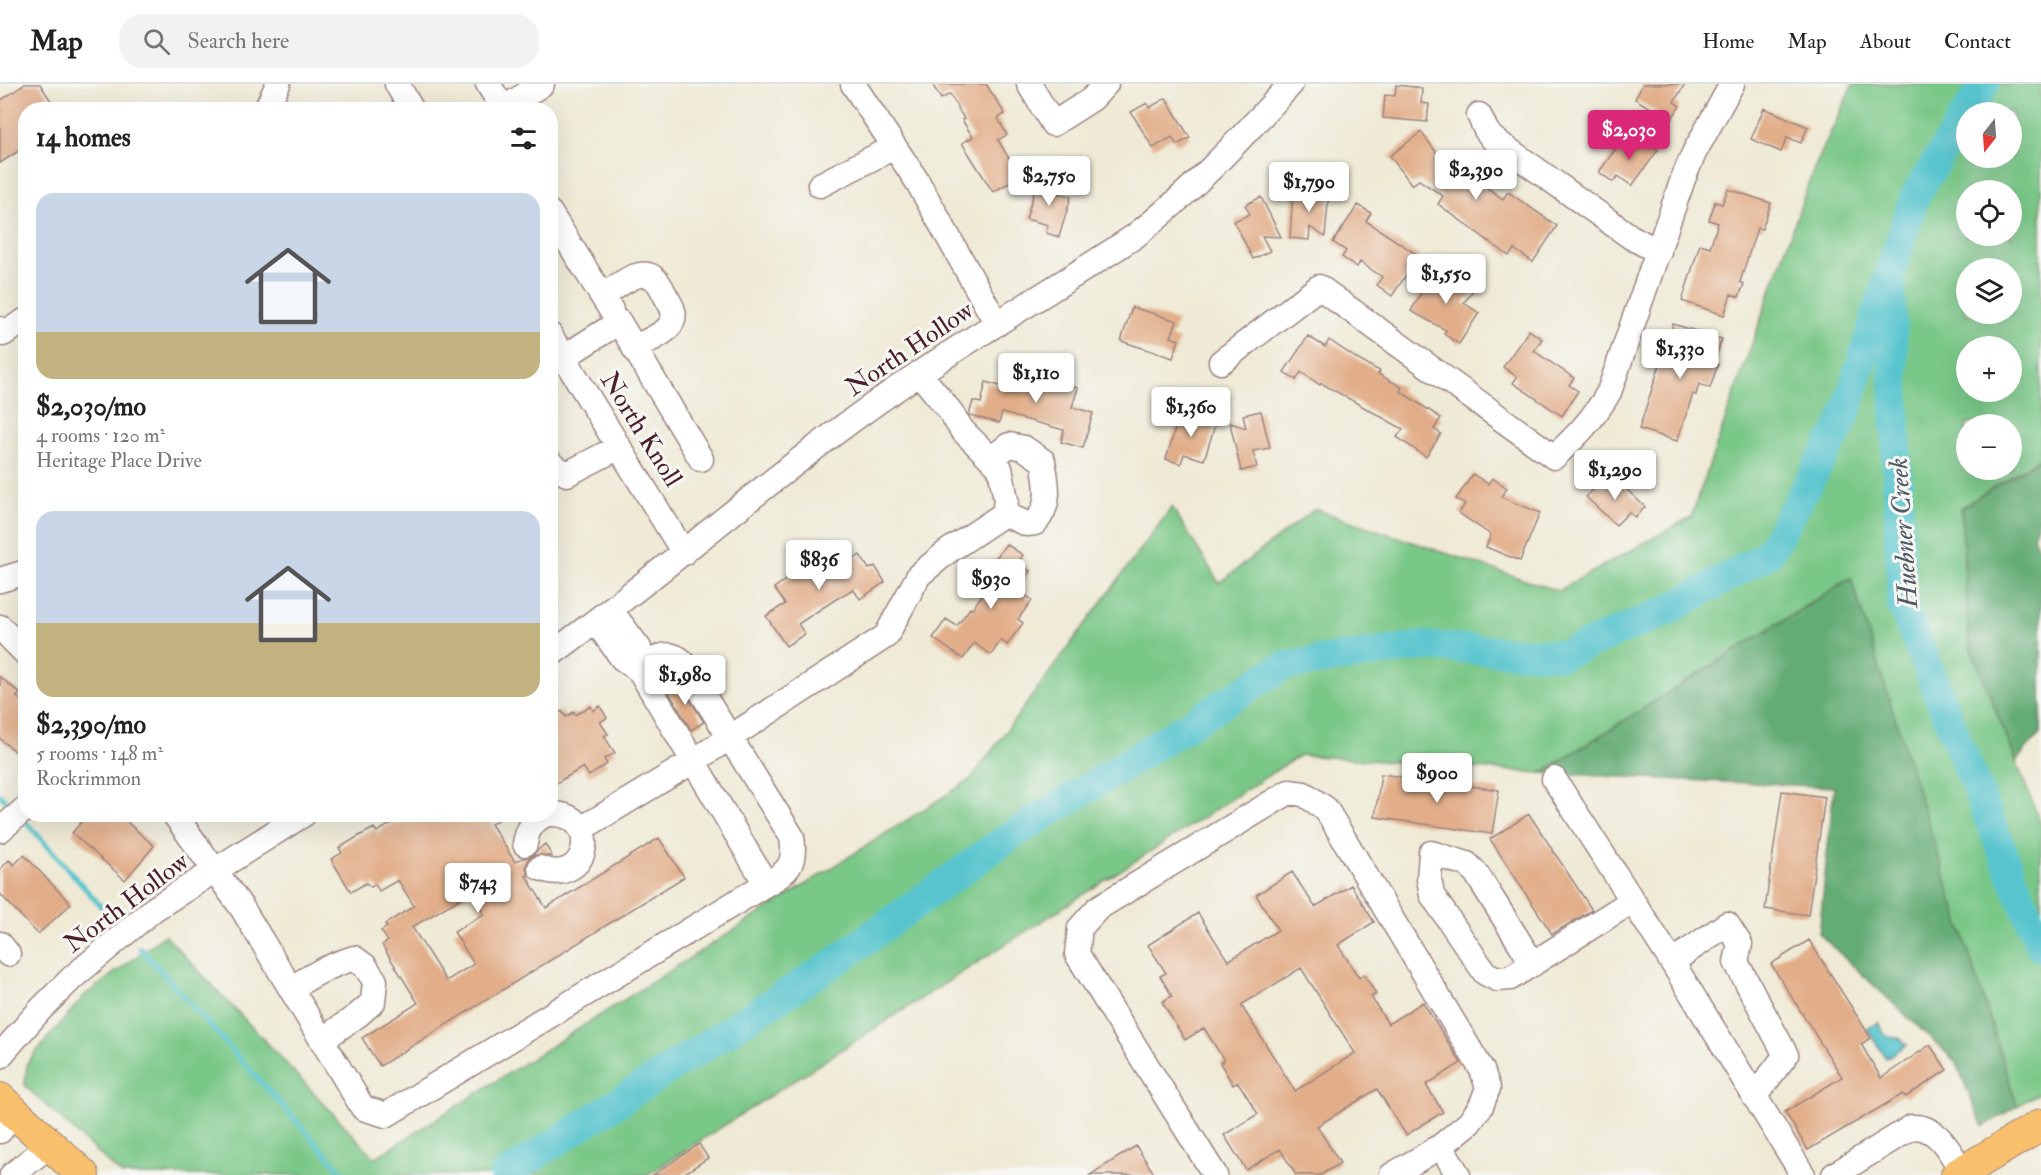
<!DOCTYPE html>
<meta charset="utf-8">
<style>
:root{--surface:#fff;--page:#f2f2f2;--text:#222;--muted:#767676;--line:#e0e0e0;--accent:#db2777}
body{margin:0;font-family:"IM FELL Double Pica",serif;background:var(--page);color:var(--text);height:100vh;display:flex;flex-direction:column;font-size:22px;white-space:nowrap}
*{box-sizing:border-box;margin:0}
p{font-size:20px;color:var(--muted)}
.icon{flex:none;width:33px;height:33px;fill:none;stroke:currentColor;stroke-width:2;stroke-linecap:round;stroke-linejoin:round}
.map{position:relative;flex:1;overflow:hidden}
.details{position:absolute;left:18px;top:18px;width:540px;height:720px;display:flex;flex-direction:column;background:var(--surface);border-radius:24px;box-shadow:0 6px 24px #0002}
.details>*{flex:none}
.needle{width:39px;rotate:197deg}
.controls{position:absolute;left:1956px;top:18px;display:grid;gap:12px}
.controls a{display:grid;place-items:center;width:66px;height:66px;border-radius:50%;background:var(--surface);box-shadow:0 6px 24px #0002;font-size:30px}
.price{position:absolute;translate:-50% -51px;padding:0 14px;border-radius:6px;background:#fff;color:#222;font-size:20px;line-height:39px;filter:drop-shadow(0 2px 3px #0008)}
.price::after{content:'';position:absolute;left:50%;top:36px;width:18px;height:14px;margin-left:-9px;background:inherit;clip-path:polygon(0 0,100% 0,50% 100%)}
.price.on{background:var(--accent);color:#fff}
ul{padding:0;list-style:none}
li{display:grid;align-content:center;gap:12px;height:318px;padding:0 18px}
li span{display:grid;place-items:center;height:186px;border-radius:18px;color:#555}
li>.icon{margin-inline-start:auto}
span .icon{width:108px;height:108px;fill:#fffc;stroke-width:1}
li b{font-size:26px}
h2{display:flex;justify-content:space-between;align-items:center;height:72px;padding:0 18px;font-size:26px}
header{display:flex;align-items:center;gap:36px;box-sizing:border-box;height:84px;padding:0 30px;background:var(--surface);border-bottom:2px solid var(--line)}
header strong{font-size:28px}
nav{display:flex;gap:33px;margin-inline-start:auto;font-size:21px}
.search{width:420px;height:54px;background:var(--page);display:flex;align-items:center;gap:15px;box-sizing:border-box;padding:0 21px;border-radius:24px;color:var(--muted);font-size:22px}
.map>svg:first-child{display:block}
</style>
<header>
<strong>Map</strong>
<div class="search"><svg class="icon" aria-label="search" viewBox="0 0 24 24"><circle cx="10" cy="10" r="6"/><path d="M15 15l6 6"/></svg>Search here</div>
<nav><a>Home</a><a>Map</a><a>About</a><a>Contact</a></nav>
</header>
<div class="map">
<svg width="2041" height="1091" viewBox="0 0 2041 1091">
<rect width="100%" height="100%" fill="#f6f6f2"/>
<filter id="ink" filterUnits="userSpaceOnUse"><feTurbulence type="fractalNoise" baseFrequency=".0167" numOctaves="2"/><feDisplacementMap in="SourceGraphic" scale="12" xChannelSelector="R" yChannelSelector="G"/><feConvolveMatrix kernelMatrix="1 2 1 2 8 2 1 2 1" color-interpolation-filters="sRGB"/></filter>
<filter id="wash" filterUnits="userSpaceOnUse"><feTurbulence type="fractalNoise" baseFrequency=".008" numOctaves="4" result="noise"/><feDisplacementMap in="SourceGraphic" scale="24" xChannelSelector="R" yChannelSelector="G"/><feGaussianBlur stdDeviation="1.35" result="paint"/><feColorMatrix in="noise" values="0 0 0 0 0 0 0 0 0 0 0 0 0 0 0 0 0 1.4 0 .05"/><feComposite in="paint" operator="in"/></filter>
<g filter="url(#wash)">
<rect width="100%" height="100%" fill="#efead5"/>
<path fill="#7ac888" stroke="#62745a" stroke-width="1.5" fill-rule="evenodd" d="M1853 0H2041V374L1961 424 1969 559 2041 740V1008L2017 1022 1850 494 1541 689 1300 671 647 1091H122L25 1002 27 979 84 912 165 851 375 1074 970 696 1172 423 1219 499 1315 425 1558 507 1691 433 1813 87ZM1966 28H2012V74H1966ZM1966 106H2012V152H1966ZM1966 184H2012V230H1966ZM1966 262H2012V308H1966ZM1966 340H2012V386H1966Z"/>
<path fill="#63ac74" stroke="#566650" stroke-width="1.5" d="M2041 374V431L2033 452 2041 470V649L2016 677 1969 559 1961 424Z
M1851 494 2017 1022 1983 1043 1955 977 1819 850 1834 703 1541 689Z"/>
<path fill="#58c5ce" stroke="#51727c" stroke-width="1.5" d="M1878 938C1885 950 1884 955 1899 954L1907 961 1886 974 1867 945Z"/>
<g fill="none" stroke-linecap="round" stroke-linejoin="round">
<path stroke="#58c5ce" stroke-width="5" d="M0 711 9 720
M27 739 113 836
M140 864 345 1091"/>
<path stroke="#58c5ce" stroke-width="30" d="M1967 28 1985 0
M1966 29 1915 112 1890 188 1902 520 2041 863
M505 1091 838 876 1003 757 1283 582 1423 562 1563 571 1669 526 1768 470 1842 340 1890 188"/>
</g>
<g id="blocks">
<path fill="#e2ae89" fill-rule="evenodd" d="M25 0H40L57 26H26V62L0 79V17Z
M932 0H986L1005 30 998 34 1007 51 998 56 1020 93 993 108 962 59 973 53 962 36 964 35 950 10 941 15Z
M1643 0H1685L1674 18 1680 22 1671 36 1635 15Z
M1396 1 1422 4 1421 19 1429 20 1427 38 1383 34 1385 11 1395 12Z
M1166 14 1190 54 1177 61 1172 53 1153 64 1131 28 1147 19 1149 24Z
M1764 24 1808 43 1801 59 1787 53 1781 68 1751 55Z
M1421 48 1440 73 1467 91 1472 84 1486 94 1482 100 1503 115 1508 108 1557 142 1533 178 1514 165 1509 172 1438 120 1443 112 1419 96 1412 101 1390 72Z
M1624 53 1637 63 1643 55 1658 66 1632 102 1618 92 1613 98 1599 88Z
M1038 95 1054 99 1052 107 1071 113 1059 153 1046 149 1048 141 1026 135Z
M1293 105 1329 108 1325 153 1310 143 1309 156 1290 154Z
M1728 105 1771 119 1762 145 1757 144 1740 198 1744 200 1739 213 1731 210 1724 231 1682 217 1700 160 1710 163 1718 139 1709 136 1715 118 1722 120Z
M1261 113 1281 153 1262 152 1270 167 1253 175 1234 137 1250 130 1245 121Z
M1358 121 1371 129 1366 137 1419 172 1392 212 1377 201 1382 193 1360 178 1357 183 1342 173 1346 167 1333 158Z
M1436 182 1473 206 1464 219 1479 229 1459 260 1444 250 1446 246 1411 227Z
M1132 223 1177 237 1171 253 1179 256 1173 274 1121 257Z
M1673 240 1722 255 1714 279 1718 280 1710 304 1699 300 1696 311 1693 310 1677 357 1639 345Z
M1529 246 1542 255 1534 267 1574 294 1569 301 1578 307 1562 332 1513 299 1517 293 1503 283Z
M1308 252 1325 263 1329 256 1362 278 1380 287 1378 290 1402 303 1400 307 1441 334 1434 345 1441 350 1426 373 1397 353 1403 345 1321 299 1320 301 1301 288 1296 296 1284 288Z
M1013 285 1036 292 1038 285 1057 290 1055 297 1078 304 1072 323 1093 329 1083 364 1061 358 1064 346 1002 329 999 339 969 331 973 317 981 319 986 298 1007 304Z
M1261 327 1270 364 1253 367 1257 383 1241 387 1230 339 1246 344 1243 331Z
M1197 329 1217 335 1204 376 1184 370 1181 380 1166 375 1179 332 1195 337Z
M1473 390 1488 400 1492 394 1507 404 1501 413 1540 429 1520 477 1486 463 1491 451 1459 429 1465 420 1456 415Z
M1615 394 1645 423 1635 433 1629 428 1616 441 1586 413 1598 400 1604 405Z
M1006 460 1023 471 1018 479 1030 487 1017 505 1032 516 1018 535 1023 539 1007 561 1001 556 991 571 974 559 963 575 933 554 946 535 957 542 970 524 972 525 997 490 989 484Z
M832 467 842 483 860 471 869 485 875 482 885 498 860 515 853 505 833 517 798 540 805 550 786 562 766 532 785 520 774 504 794 490 790 485 808 473 812 480Z
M0 593 20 609 17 613 26 620V676L0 655Z
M678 598 704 638 691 646 667 605Z
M591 622 593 627 600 622 607 634 600 638 608 650 604 652 615 669 604 675 607 680 589 692 583 683 550 703V634L562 627 566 633 574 628 575 631Z
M1381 690 1499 706 1492 750 1375 733Z
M1782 707 1825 713 1808 831 1765 825Z
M88 730H118L154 762 125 796 72 749Z
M408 730H507L491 740 515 778 523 774 530 773 545 760 552 772 535 771 529 775 526 782 528 791 526 792 546 824 659 754 684 793 380 982 362 954 418 919 382 861 388 857 381 847 387 843 385 840 414 822 398 796 379 807 375 800 371 803 366 799 351 808 331 775 342 769 339 764 359 752 374 744 377 748ZM471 808 484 830 454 848 474 880 446 897 412 843Z
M1529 730 1592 826 1552 850 1490 755Z
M24 771 71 820 38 850 0 810V785L9 776 14 781Z
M1292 788 1315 823 1351 801 1374 838 1338 861 1359 894 1364 890 1376 910 1371 913 1388 940 1423 918 1461 979 1426 1001 1443 1028 1406 1051 1377 1005 1317 1042 1340 1079 1321 1091H1296L1280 1065 1246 1086 1224 1051 1258 1030 1238 998 1233 1001 1220 979 1224 976 1204 944 1185 956 1162 918 1172 912 1160 892 1166 889 1148 861 1198 829 1228 877 1278 846 1256 811ZM1301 884 1355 969 1295 1007 1241 921Z
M1809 856 1871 954 1861 960 1881 994 1930 961 1947 986 1906 1013 1903 1010 1808 1066 1785 1028 1842 993 1771 880Z
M699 1060 708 1074 682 1091H653Z
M1136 1062 1155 1091H1090Z"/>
</g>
</g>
<g filter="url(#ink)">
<use href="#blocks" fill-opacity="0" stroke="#9c8480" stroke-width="1.5"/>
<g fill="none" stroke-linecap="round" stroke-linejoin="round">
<g stroke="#9c8480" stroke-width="27">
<path id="minor" d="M397 0 412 26
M488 0 503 24
M853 0 917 97 997 240
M1029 0 1053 40 1092 15 1106 0
M266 26 278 0
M501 26 542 0
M1479 31 1486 46 1492 54 1631 153 1659 168
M820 101 894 63
M550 129 611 226
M603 212C616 204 641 180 656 196 661 201 664 210 668 216 672 223 676 230 672 238 667 250 646 257 634 264
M0 245 3 250 26 236
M550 251 684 469
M564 273 619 238 701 375
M1221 278 1319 203 1554 373C1576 353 1594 334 1609 308L1683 95 1694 69 1732 0
M991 375 1009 361 1024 364 1043 377C1047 399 1052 421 1035 439L1027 440 1004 430
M550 378 553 382 567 390 619 363
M0 496 26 488
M611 527 639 564 640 587
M0 543 26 570
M550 571C657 494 755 406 862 329 950 265 1045 212 1135 152 1195 105 1240 55 1291 0
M640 587C654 576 665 564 682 577L792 753C796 780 789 788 766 800
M1554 695 1672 878 1803 1091
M174 730 242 824 363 1024 386 1031 766 800 640 587 622 574 596 538
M581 745 692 678 886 552 919 491 947 468 1004 430 1006 416 1000 384 962 346 950 327 919 289
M0 746 26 724
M525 760C527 745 533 736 547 730
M540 784C590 805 603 728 550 730
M0 860 8 870
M1672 878 1727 840 1740 860 1736 878 1786 971 1754 1013
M1533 880 1476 789 1467 780 1431 769 1429 795 1432 811 1485 889 1497 895 1510 894 1632 817
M291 905C311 891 330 881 354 874L365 882 375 897 373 918 358 931 322 956
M0 972 40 926 72 894 154 825 304 730
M0 1047 15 1029
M1441 1062 1458 1091
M12 1091 51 1060
M1215 1091 1077 870 1080 844 1098 824 1289 708 1304 710 1326 725 1482 986 1488 1004 1481 1022 1469 1039 1441 1062 1392 1091
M1834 1091 1912 1043C1938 1041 1950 1069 1963 1088"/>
</g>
<g stroke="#9c8480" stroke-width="34">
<path id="major" d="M0 1015 83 1091
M1957 1091 2041 1041"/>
</g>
<use href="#minor" stroke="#fff" stroke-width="24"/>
<use href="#major" stroke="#f8bf6c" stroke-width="32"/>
</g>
</g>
<g text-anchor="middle" stroke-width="6" stroke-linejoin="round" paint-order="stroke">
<g font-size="26" fill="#4a1f2b" stroke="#f6f6f2">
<text transform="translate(909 264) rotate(-34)" y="9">North Hollow</text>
<text transform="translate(642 345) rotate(58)" y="9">North Knoll</text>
<text transform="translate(126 818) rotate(-37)" y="9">North Hollow</text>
</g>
<g font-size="27" font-style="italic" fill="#4f5964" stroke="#f6f6f2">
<text transform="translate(1903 449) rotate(-94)" y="9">Huebner Creek</text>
</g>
</g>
</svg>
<div class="controls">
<a><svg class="needle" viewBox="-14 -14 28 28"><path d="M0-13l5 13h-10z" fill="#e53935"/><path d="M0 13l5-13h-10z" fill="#767676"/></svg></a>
<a><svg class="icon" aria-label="locate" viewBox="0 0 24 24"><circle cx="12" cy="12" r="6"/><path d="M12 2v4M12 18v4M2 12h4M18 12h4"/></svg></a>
<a><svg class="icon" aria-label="layers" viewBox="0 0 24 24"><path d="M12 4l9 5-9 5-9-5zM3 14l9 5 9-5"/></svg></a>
<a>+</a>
<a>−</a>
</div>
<b class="price on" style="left:1629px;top:77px">$2,030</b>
<b class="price" style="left:1476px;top:117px">$2,390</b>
<b class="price" style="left:1049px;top:123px">$2,750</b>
<b class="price" style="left:1309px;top:129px">$1,790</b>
<b class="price" style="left:1446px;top:221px">$1,550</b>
<b class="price" style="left:1680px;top:296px">$1,330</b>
<b class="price" style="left:1036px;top:320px">$1,110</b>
<b class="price" style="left:1191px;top:354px">$1,360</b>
<b class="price" style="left:1615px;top:417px">$1,290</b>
<b class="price" style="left:819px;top:507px">$836</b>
<b class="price" style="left:991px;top:526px">$930</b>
<b class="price" style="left:685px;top:622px">$1,980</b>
<b class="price" style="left:1437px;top:720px">$900</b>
<b class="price" style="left:478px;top:830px">$743</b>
<section class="details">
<h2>14 homes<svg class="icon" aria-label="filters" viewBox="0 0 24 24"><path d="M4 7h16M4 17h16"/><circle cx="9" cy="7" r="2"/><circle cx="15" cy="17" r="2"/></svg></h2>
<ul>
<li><span style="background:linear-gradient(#c9d6e8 75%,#c2b280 0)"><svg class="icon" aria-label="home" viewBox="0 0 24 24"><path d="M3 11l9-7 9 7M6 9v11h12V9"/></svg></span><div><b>$2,030/mo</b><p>4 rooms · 120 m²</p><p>Heritage Place Drive</p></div></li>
<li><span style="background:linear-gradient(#c9d6e8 60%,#c2b280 0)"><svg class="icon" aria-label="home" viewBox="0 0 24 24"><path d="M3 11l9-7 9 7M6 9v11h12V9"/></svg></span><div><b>$2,390/mo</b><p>5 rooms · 148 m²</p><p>Rockrimmon</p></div></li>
</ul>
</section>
</div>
